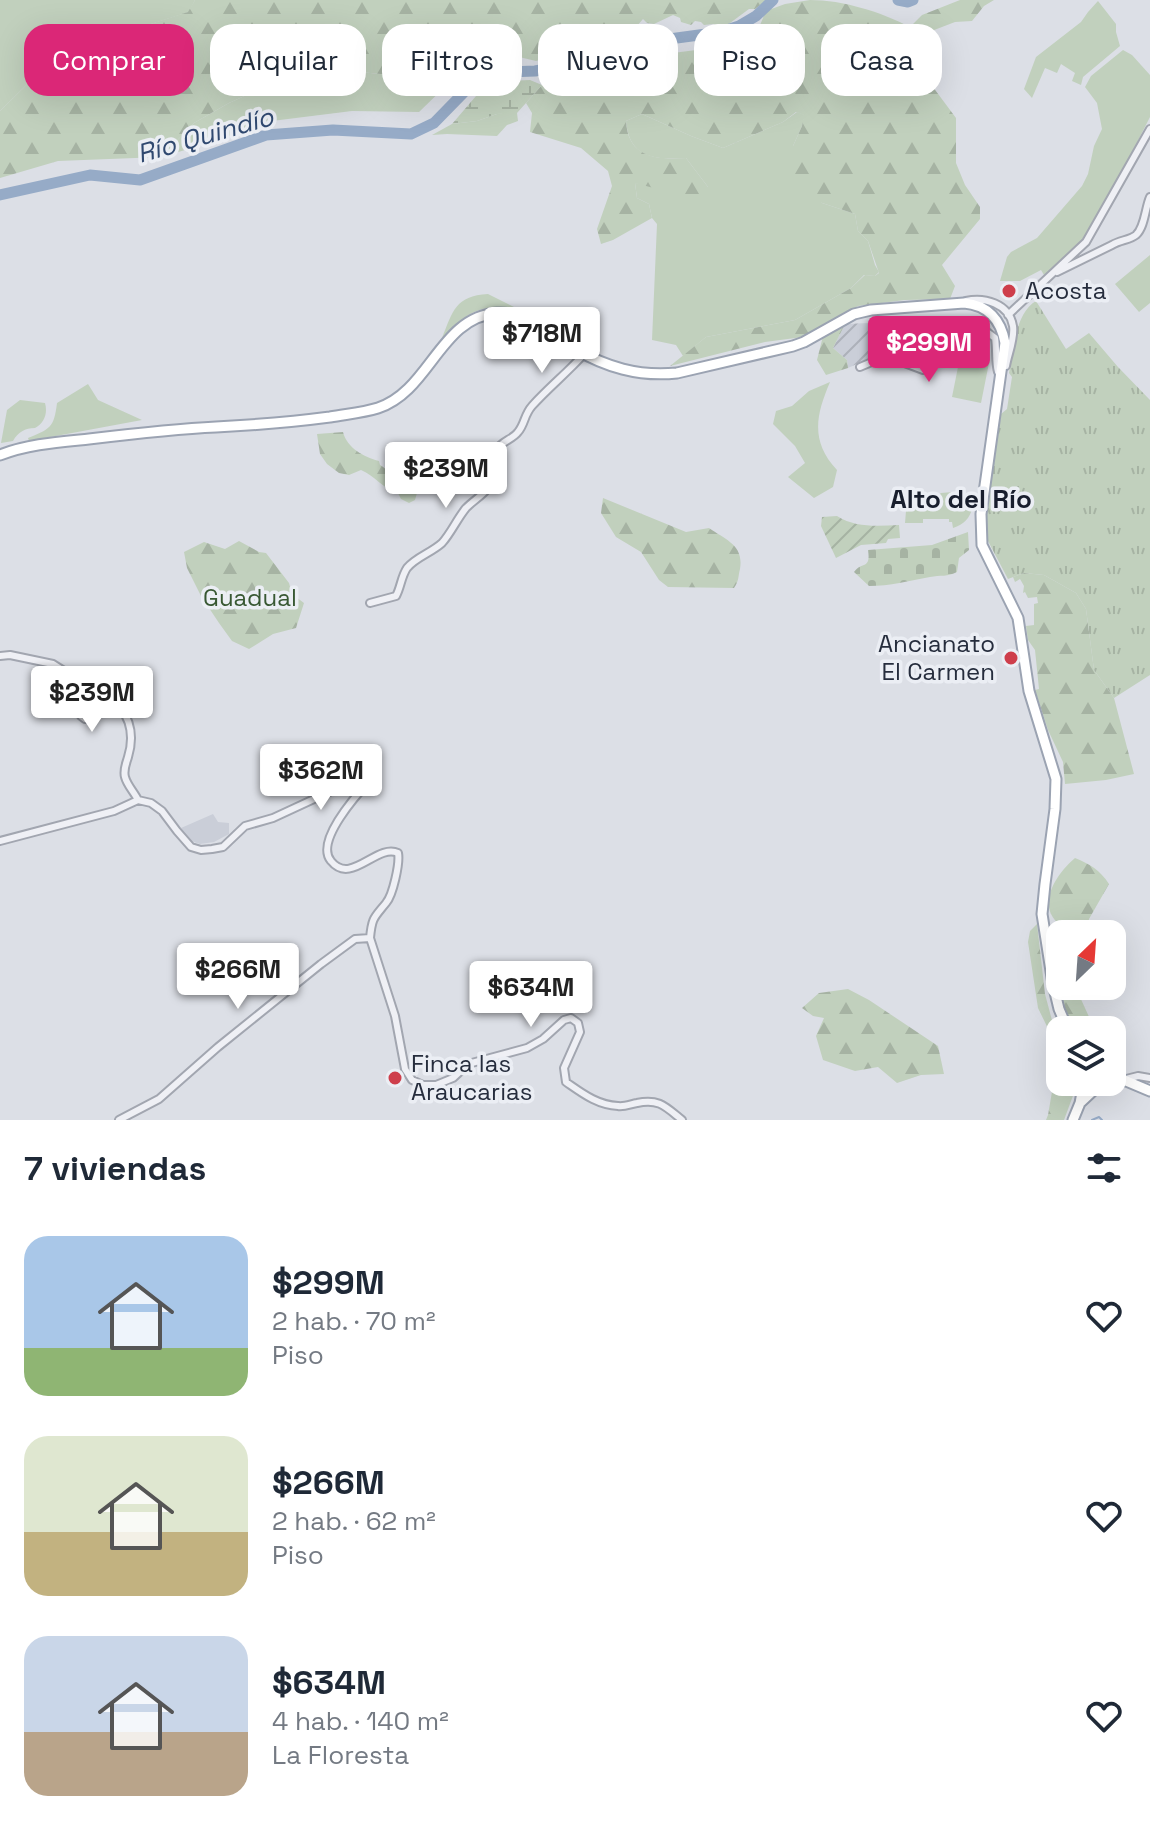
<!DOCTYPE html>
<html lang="es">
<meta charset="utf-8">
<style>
:root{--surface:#fff;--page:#f6f6f7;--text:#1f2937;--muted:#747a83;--accent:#db2777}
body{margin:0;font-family:"Space Grotesk",sans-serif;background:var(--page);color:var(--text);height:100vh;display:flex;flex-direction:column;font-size:30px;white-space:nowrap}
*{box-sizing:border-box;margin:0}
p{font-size:26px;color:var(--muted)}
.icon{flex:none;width:44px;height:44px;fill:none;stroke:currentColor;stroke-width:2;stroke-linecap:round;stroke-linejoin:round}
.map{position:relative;height:1120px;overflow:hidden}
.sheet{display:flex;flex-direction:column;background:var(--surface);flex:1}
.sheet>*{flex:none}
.hud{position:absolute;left:24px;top:24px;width:1102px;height:72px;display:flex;gap:16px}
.needle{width:52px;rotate:25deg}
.buttons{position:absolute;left:1046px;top:920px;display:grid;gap:16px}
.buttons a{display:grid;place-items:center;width:80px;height:80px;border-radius:16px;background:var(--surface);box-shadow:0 8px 32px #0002;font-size:40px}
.price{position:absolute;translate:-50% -68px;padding:0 18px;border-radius:8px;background:#fff;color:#222;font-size:26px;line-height:52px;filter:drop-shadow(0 2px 4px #0008)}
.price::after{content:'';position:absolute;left:50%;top:48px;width:24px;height:18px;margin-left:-12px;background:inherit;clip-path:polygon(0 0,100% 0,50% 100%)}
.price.active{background:var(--accent);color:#fff}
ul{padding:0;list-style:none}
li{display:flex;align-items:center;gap:24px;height:200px;padding:0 24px}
li span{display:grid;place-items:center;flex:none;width:224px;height:160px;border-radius:24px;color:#555}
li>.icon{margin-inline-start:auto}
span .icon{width:96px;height:96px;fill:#fffc;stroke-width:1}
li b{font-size:34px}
h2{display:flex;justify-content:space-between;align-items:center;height:96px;padding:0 24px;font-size:34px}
.pill{padding:0 28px;border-radius:24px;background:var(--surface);box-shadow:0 8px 32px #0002;font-size:28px;line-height:72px}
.pill.active{background:var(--accent);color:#fff}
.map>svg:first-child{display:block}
</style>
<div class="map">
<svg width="1150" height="1120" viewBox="0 0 1150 1120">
<defs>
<pattern id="industrial-furrows" width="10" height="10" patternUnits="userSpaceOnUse" patternTransform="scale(2)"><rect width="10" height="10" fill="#caced8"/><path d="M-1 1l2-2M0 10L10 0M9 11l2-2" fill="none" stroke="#adb1ba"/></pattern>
<pattern id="forest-firs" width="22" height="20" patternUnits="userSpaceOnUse" patternTransform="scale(2)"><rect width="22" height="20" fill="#c1d0bd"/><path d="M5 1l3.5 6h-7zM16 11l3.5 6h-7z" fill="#a6b3a3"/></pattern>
<pattern id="wetland-marsh" width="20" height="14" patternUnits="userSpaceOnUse" patternTransform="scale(2)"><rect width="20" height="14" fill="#c1d0bd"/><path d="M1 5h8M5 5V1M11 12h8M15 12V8" fill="none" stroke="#a6b3a3"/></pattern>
<pattern id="cemetery-stones" width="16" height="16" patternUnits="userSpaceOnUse" patternTransform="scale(2)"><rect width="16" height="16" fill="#c1d0bd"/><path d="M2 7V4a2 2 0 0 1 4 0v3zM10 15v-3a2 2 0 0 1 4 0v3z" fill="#a6b3a3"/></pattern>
<pattern id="park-tufts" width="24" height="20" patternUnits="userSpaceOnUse" patternTransform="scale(2)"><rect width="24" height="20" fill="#c1d0bd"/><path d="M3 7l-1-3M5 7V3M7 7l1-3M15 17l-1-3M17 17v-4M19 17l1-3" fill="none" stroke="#a6b3a3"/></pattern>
<pattern id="garden-furrows" width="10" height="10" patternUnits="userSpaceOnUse" patternTransform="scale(2)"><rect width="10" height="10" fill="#c1d0bd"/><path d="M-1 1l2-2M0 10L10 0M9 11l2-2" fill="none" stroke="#a6b3a3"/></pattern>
</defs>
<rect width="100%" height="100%" fill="#dcdfe6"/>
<path fill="#caced8" d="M213 814 218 822 229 823V834L214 842 200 844 191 841 185 836 181 828Z"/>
<path fill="url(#industrial-furrows)" d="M869 323 880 335 897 340 892 354H878L848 368 847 360 833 348 845 324Z"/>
<path fill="#c1d0bd" d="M0 0H195L189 12 59 53 0 111Z
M1098 1 1116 24V32L1120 46 1083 77 1081 85 1072 81 1075 73 1061 64 1057 73 1045 68 1032 98 1024 89 1036 57 1081 22 1088 12Z
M1123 50 1132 55 1150 75V117L1124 168 1087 233 1072 252 1044 275 1041 270 1020 281H1000L1007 257 1011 252 1037 238 1082 186 1088 174 1094 146 1102 129 1097 103 1085 87 1091 76Z
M350 71 451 81 419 112 352 111 272 121 199 146 161 157 194 123 229 103 293 74Z
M509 112 517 113 518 121 507 125 497 136 447 134 432 135 452 124 477 121 497 114Z
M797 112 805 115 802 126 793 146 822 203 855 214 858 231 868 241 875 265 879 272 875 276 864 275 851 288 795 320 706 337 683 356 676 345 652 340 657 224 652 218 649 204 637 198 635 183 708 187 686 158C654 160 629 158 626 121L642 114 691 136 723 148 783 122Z
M1150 255V303L1139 312 1115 284Z
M488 294 538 319C495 300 474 303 442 338 453 311 455 296 488 294Z
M960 357 989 363 981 403 952 397Z
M830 382C816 415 810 441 837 470L833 487 814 498 788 477 805 463 795 446 773 424 776 411 792 406 809 391Z
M88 384 98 400 142 420 29 441 28 438C50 429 54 428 57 403Z
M20 400 45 403C48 414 44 423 35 428 25 428 18 432 13 441L1 443 7 410Z
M953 492 973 506C970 518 965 524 953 528L952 522H949V519H923V523H905L906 511 928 503 941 493Z"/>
<path fill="url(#forest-firs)" d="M195 0H767L755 9H749L726 26 721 25 719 27 713 24 704 25 701 22 695 21 691 25 681 22 680 18 673 15 654 24 647 23 643 19 637 26 622 28 606 40 536 61 519 57 468 69 451 81 350 71 293 74 229 103 194 123 161 157 58 161 0 178V111L59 53 188 12Z
M810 0C843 0 881 12 910 27L922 15 960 0H994L984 6 972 21 955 22 916 37 924 75 956 118V163L965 185 980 207V219L942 265 955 286 950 299 905 300 858 306 803 337 765 342 670 366 706 337 795 320 851 288 865 275 875 276 879 273 868 241 858 231 855 214 822 203 793 175V146L802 126 804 115 796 112 783 122 723 148 691 136 642 114 626 121C628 157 655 160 686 158L708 187 698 200 635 183 637 198 649 204 652 218 613 240 601 244 597 229 612 186 608 171 581 148 530 132 532 113 526 103 542 85 626 59 704 49 736 42 757 32 766 11 785 4Z
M845 324 833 348 847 360 848 368 826 375 817 360 823 336Z
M343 432C347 448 364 457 379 461L380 465C387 469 390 474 395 478 402 484 410 487 417 493L415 500 409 503 401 499 398 493C383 489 375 476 361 470L349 475 339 473 327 464 320 454 317 434Z
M603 498 686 532 709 528C726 540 744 545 740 569 738 577 739 581 734 588L668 587 659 580 641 552 616 537 601 513Z
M239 541 259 552 266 553 289 583 292 594 304 603 296 628 273 634 249 649 232 641 219 623 201 596 187 568 184 552 204 542 225 549Z
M1024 573 1044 575 1076 593 1086 609 1094 670 1114 698 1134 774 1106 780 1065 784 1063 762 1048 730 1035 690 1039 689 1035 650 1028 640 1026 626 1034 625V604L1038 603 1037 597 1028 598 1025 592 1023 593 1024 586 1020 579 1015 582 1013 577Z
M1075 858C1090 864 1100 870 1109 884L1089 919 1088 934H1068C1063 928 1055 922 1051 914 1042 894 1061 870 1075 858Z
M1037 924 1045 994 1053 1024 1060 1036V1082H1075L1074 1093 1064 1120H1046L1048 1115 1059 1051 1038 1008 1028 942 1030 931Z
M1063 986H1075L1090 1019 1099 1030H1075C1067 1016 1061 1002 1063 986Z
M848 989 869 1000 938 1046 944 1074 921 1075 897 1083 878 1067 855 1071 823 1060 816 1036 824 1018 813 1016 802 1008 819 993Z"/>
<path fill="url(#wetland-marsh)" d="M530 80 542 85 517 113 497 114 477 121 452 124 488 82Z"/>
<path fill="url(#cemetery-stones)" d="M968 532 969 550 959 558 957 572C948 577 940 575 930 577 909 581 890 586 869 586L854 572C862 561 871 570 868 550L932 545Z"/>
<path fill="url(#park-tufts)" d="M1036 301 1066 349 1089 333 1118 367 1150 400V675L1114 698 1094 670 1086 609 1076 593 1044 575 1024 573 1008 579 988 541 986 533V520L1001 414 1007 409 1012 377 1009 373C1013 352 1015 313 1036 301Z"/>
<path fill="url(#garden-furrows)" d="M837 516C856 528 877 526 899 525L900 538 888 539 886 543 861 545 836 558 821 526 822 517Z"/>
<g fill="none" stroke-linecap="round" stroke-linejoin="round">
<path stroke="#96abc7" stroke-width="2" d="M1092 1120 1099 1117 1102 1120"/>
<path stroke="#96abc7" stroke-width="11" d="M898 0 908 2 913 0
M0 195 90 175 140 180 266 135 333 130 411 134 434 123 476 80 507 72 535 71 575 64 640 43 721 32 739 26 756 16 773 0"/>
<g stroke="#a2a6b0" stroke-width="10">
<path id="street" d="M1057 272 1112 245C1120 240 1130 240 1136 235 1145 227 1145 208 1150 197
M966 301C984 297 1009 303 1013 326 1015 338 1008 354 1006 366
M1008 315 1086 242 1150 129
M860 367 886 356 923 370 987 332 995 338C997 350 995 361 998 372
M370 603 396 596C401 587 401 577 407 568 416 557 431 553 442 543 451 533 457 519 466 508 473 501 483 495 489 487 496 477 490 463 496 451 501 441 512 440 518 432 525 424 524 415 532 406 548 388 568 372 584 354
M0 656 10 655 53 664 64 671 81 716 85 719 92 717 96 700 103 692 108 693C128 712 136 731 128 757 126 764 123 770 125 777 127 785 134 792 138 800
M0 841 114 811 138 800 151 803 162 811 177 831 191 847 201 850 212 849 223 847 245 826 273 818 368 774 372 778C359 792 314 841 331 861 351 886 377 843 398 853 400 863 393 895 386 903 374 918 372 917 370 938L395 1016 405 1069 412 1080 423 1085H436L453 1078 468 1064 527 1048 543 1039 564 1020 571 1018 578 1023 580 1032 564 1068 566 1082C582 1093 597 1105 618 1106 624 1107 631 1104 637 1103 659 1098 666 1107 682 1120
M1126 1079 1138 1076 1150 1078
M119 1120 159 1099 218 1047 321 964 355 939 370 938"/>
</g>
<g stroke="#9ba3b2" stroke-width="13">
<path id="primary" d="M0 455C28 444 59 442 89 439 131 434 173 429 216 427 254 425 292 422 330 417 346 414 362 413 378 408 430 391 440 317 497 313 525 311 550 334 573 348 606 367 638 377 677 373L793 346 804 342 854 314 871 310 964 303C988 305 1001 320 1005 343L981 514 982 545 1018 618 1029 691 1056 779 1055 809 1045 884 1042 914 1053 984 1059 1009 1068 1030
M1112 1075 1150 1091
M1080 1103 1096 1088 1109 1082
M1073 1120 1080 1103 1084 1082"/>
</g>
<use href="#street" stroke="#eff0f5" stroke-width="6"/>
<use href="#primary" stroke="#fff" stroke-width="9"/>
</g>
<g fill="#ce3e4b" stroke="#ebeef4" stroke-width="3">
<circle cx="1009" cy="291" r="8"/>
<circle cx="1011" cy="658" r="8"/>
<circle cx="395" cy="1078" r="8"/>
</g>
<g text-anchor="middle" stroke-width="7" stroke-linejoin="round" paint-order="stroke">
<g font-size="24" fill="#262d3d" stroke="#ebeef4" text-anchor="start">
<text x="1025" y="299">Acosta</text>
<text x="995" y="652" text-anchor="end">Ancianato<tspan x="995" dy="28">El Carmen</tspan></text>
<text x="411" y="1072">Finca las<tspan x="411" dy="28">Araucarias</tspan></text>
</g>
<g font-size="24" fill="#385833" stroke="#ebeef4">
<text x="250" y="606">Guadual</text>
</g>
<g font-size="26" font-style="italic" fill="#304970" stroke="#ebeef4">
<text transform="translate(205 135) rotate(-16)" y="9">Río Quindío</text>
</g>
<g font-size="26" font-weight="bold" fill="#181e2d" stroke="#ebeef4">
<text x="961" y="508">Alto del Río</text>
</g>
</g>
</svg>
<div class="buttons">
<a><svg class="needle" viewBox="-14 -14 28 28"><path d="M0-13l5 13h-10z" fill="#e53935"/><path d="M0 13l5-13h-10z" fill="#747a83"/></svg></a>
<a><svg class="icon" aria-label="layers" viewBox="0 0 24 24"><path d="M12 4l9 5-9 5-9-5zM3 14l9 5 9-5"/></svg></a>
</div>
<b class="price" style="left:542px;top:375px">$718M</b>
<b class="price active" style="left:929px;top:384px">$299M</b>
<b class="price" style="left:446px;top:510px">$239M</b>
<b class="price" style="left:92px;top:734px">$239M</b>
<b class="price" style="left:321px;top:812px">$362M</b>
<b class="price" style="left:238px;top:1011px">$266M</b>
<b class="price" style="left:531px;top:1029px">$634M</b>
<div class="hud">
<a class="pill active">Comprar</a>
<a class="pill">Alquilar</a>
<a class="pill">Filtros</a>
<a class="pill">Nuevo</a>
<a class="pill">Piso</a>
<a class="pill">Casa</a>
</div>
</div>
<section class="sheet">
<h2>7 viviendas<svg class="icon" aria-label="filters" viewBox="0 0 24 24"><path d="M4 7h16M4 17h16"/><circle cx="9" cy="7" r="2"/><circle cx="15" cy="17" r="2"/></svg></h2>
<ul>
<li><span style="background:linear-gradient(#a9c7e8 70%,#8fb573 0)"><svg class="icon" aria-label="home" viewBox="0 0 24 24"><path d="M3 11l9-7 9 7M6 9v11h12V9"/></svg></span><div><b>$299M</b><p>2 hab. · 70 m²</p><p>Piso</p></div><svg class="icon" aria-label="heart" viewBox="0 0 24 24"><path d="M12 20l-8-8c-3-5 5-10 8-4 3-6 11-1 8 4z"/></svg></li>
<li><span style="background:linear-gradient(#dfe7d0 60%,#c2b280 0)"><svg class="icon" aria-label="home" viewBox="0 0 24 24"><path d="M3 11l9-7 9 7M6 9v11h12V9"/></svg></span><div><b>$266M</b><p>2 hab. · 62 m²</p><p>Piso</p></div><svg class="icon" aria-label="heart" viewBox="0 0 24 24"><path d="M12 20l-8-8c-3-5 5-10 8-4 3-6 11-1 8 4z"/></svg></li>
<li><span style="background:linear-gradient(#c9d6e8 60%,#b9a48a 0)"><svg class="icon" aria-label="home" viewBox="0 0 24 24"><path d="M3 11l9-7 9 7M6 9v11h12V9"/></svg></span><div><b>$634M</b><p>4 hab. · 140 m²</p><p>La Floresta</p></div><svg class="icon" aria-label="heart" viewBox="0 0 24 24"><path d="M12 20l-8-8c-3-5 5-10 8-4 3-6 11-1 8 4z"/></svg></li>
</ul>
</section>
